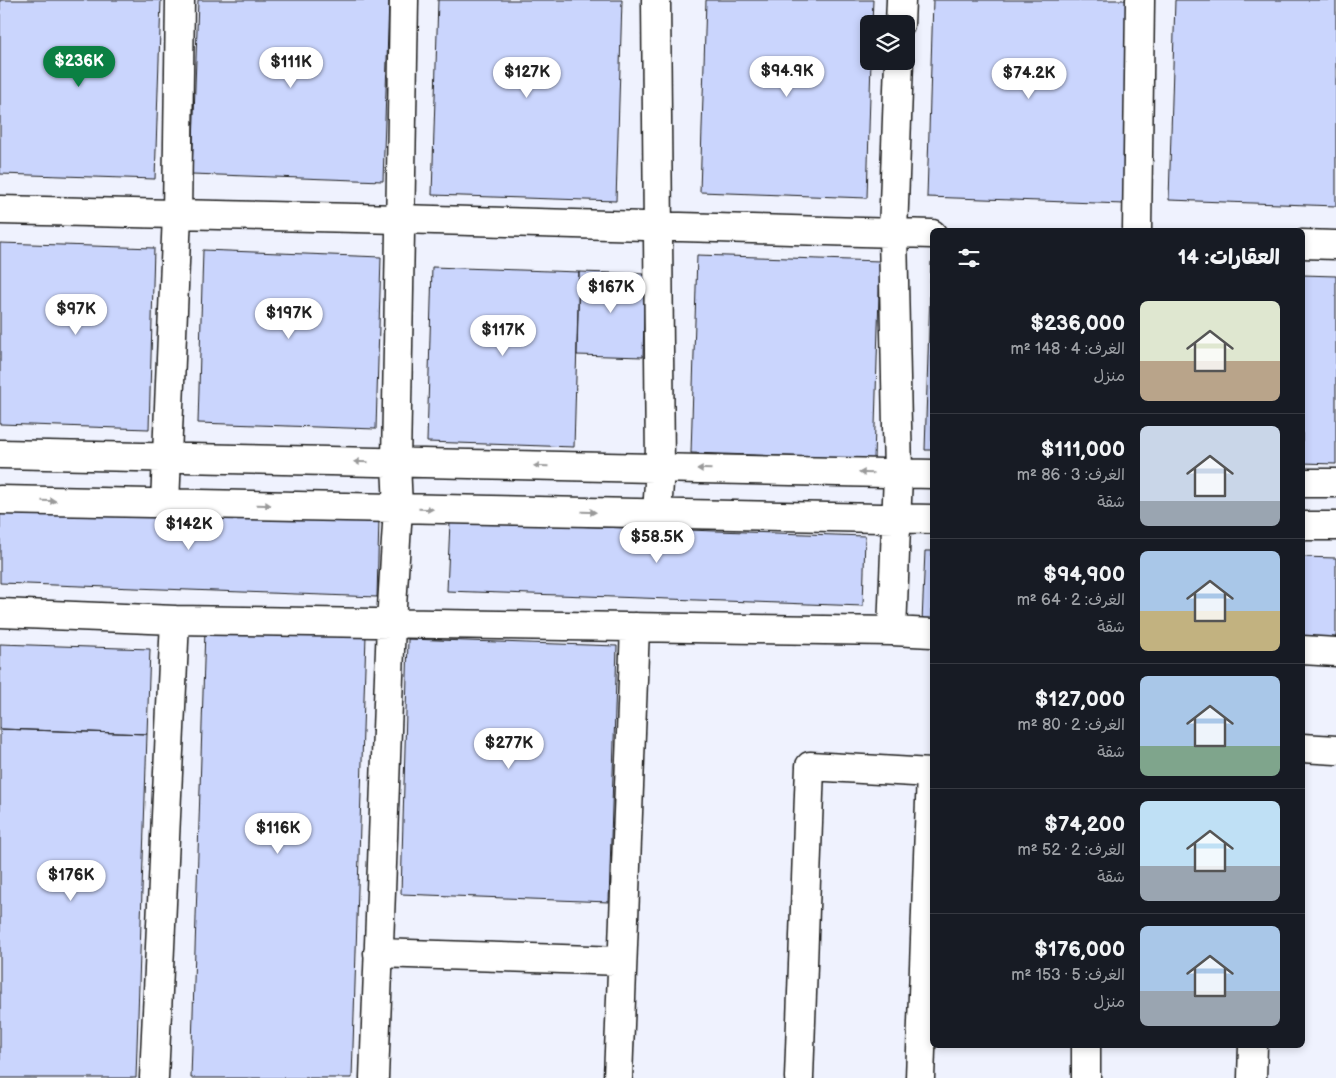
<!DOCTYPE html>
<html lang="ar">
<meta charset="utf-8">
<style>
:root{--surface:#171b24;--page:#20242c;--text:#f1f3f6;--muted:#9ea1a6;--line:#363941;--accent:#0b8043}
body{margin:0;font-family:"Balsamiq Sans","Playpen Sans Arabic",sans-serif;background:var(--page);color:var(--text);direction:rtl;height:100vh;display:flex;flex-direction:column;font-size:19px;white-space:nowrap}
*{box-sizing:border-box;margin:0}
p{font-size:16px;color:var(--muted)}
.icon{flex:none;width:28px;height:28px;fill:none;stroke:currentColor;stroke-width:2;stroke-linecap:round;stroke-linejoin:round}
.map{position:relative;flex:1;overflow:hidden;direction:ltr}
.side{position:absolute;left:930px;top:228px;width:375px;height:820px;display:flex;flex-direction:column;background:var(--surface);border-radius:8px;box-shadow:0 2px 8px #0003;direction:rtl}
.side>*{flex:none}
.controls{position:absolute;left:860px;top:15px;display:grid;gap:10px}
.controls a{display:grid;place-items:center;width:55px;height:55px;border-radius:8px;background:var(--surface);box-shadow:0 2px 8px #0003;font-size:25px}
.price{position:absolute;translate:-50% -42px;padding:0 11px;border-radius:18px;background:#fff;color:#222;font-size:16px;line-height:32px;filter:drop-shadow(0 1px 2px #0008)}
.price::after{content:'';position:absolute;left:50%;top:30px;width:15px;height:11px;margin-left:-8px;background:inherit;clip-path:polygon(0 0,100% 0,50% 100%)}
.price.on{background:var(--accent);color:#fff}
ul{padding:0;list-style:none}
li{display:flex;align-items:center;gap:15px;height:125px;padding:0 25px}
li+li{border-top:1px solid var(--line)}
li span{display:grid;place-items:center;flex:none;width:140px;height:100px;border-radius:8px;color:#555}
li>.icon{margin-inline-start:auto}
span .icon{width:60px;height:60px;fill:#fffc;stroke-width:1}
li b{font-size:21px}
h2{display:flex;justify-content:space-between;align-items:center;height:60px;padding:0 25px;font-size:21px}
.map>svg:first-child{display:block}
</style>
<div class="map">
<svg width="1336" height="1078" viewBox="0 0 1336 1078">
<rect width="100%" height="100%" fill="#eff2fe"/>
<filter id="ink" filterUnits="userSpaceOnUse"><feTurbulence type="fractalNoise" baseFrequency=".02" numOctaves="2"/><feDisplacementMap in="SourceGraphic" scale="10" xChannelSelector="R" yChannelSelector="G"/><feConvolveMatrix kernelMatrix="1 2 1 2 8 2 1 2 1" color-interpolation-filters="sRGB"/></filter>
<g filter="url(#ink)">
<path fill="#cad5fd" stroke="#1c1c1c" d="M0 0H161L155 179 0 174Z
M198 0H389L383 181 192 174Z
M438 0H622L616 201 432 195Z
M706 0H873L872 24H869V61H871L867 198 700 192Z
M933 0H1130L1124 204 927 197Z
M1175 0H1336V206L1169 200Z
M0 243 154 248 149 429 0 424Z
M203 250 381 257 376 429 198 423Z
M697 255 880 261 874 459 691 453Z
M931 262H932V450H925Z
M432 267 579 272 574 447 427 442Z
M579 272 645 274 643 357 577 355Z
M1302 275 1336 276V464L1302 463Z
M0 505 379 518 377 597 0 583Z
M450 522 865 536 863 606 447 591Z
M925 551H932V622H922Z
M1302 557 1336 558V640L1302 638Z
M205 629 366 635 352 1078H191Z
M408 639 617 646 609 902 401 894Z
M0 644 150 649 147 734 0 729Z
M0 729 147 734 136 1078H0Z"/>
<g fill="none" stroke-linecap="round" stroke-linejoin="round">
<g stroke="#1c1c1c" stroke-width="31">
<path id="minor" d="M656 0 660 468 657 513
M900 24 901 0
M0 210 399 219 932 234
M1137 230 1140 0
M1302 244 1336 245
M0 454 932 474
M1302 483H1336
M0 500 932 519
M165 504 177 214 180 0
M1302 526H1336
M0 613 175 620 892 631 932 633
M892 631 898 474 893 233 899 61
M1302 650 1336 652
M1302 748 1336 750
M378 953 622 961
M154 1078 175 620
M374 1078 391 623 398 508 396 463 404 0
M618 1078 635 627
M799 1078 810 766 931 773 920 1078
M1086 1078V1045
M1252 1078 1253 1045"/>
</g>
<use href="#minor" stroke="#fff" stroke-width="28"/>
</g>
<defs><path id="oneway-solid" d="M-6-.8H1V-3.2L6.5 0L1 3.2V.8H-6Z" transform="scale(1.25)"/></defs>
<g fill="#999">
<use href="#oneway-solid" transform="translate(361 462) rotate(-179)"/>
<use href="#oneway-solid" transform="translate(541 466) rotate(-179)"/>
<use href="#oneway-solid" transform="translate(704 469) rotate(-179)"/>
<use href="#oneway-solid" transform="translate(866 473) rotate(-179)"/>
<use href="#oneway-solid" transform="translate(49 501) rotate(1)"/>
<use href="#oneway-solid" transform="translate(264 505) rotate(1)"/>
<use href="#oneway-solid" transform="translate(426 509) rotate(1)"/>
<use href="#oneway-solid" transform="translate(589 512) rotate(1)"/>
</g>
</g>
</svg>
<div class="controls">
<a><svg class="icon" aria-label="layers" viewBox="0 0 24 24"><path d="M12 4l9 5-9 5-9-5zM3 14l9 5 9-5"/></svg></a>
</div>
<b class="price on" style="left:79px;top:88px">$236K</b>
<b class="price" style="left:291px;top:89px">$111K</b>
<b class="price" style="left:787px;top:98px">$94.9K</b>
<b class="price" style="left:527px;top:99px">$127K</b>
<b class="price" style="left:1029px;top:100px">$74.2K</b>
<b class="price" style="left:611px;top:314px">$167K</b>
<b class="price" style="left:76px;top:336px">$97K</b>
<b class="price" style="left:289px;top:340px">$197K</b>
<b class="price" style="left:503px;top:357px">$117K</b>
<b class="price" style="left:189px;top:551px">$142K</b>
<b class="price" style="left:657px;top:564px">$58.5K</b>
<b class="price" style="left:509px;top:770px">$277K</b>
<b class="price" style="left:278px;top:855px">$116K</b>
<b class="price" style="left:71px;top:902px">$176K</b>
<section class="side">
<h2>العقارات: 14<svg class="icon" aria-label="filters" viewBox="0 0 24 24"><path d="M4 7h16M4 17h16"/><circle cx="9" cy="7" r="2"/><circle cx="15" cy="17" r="2"/></svg></h2>
<ul>
<li><span style="background:linear-gradient(#dfe7d0 60%,#b9a48a 0)"><svg class="icon" aria-label="home" viewBox="0 0 24 24"><path d="M3 11l9-7 9 7M6 9v11h12V9"/></svg></span><div><b>$236,000</b><p>الغرف: 4 · 148 m²</p><p>منزل</p></div></li>
<li><span style="background:linear-gradient(#c9d6e8 75%,#9aa5b1 0)"><svg class="icon" aria-label="home" viewBox="0 0 24 24"><path d="M3 11l9-7 9 7M6 9v11h12V9"/></svg></span><div><b>$111,000</b><p>الغرف: 3 · 86 m²</p><p>شقة</p></div></li>
<li><span style="background:linear-gradient(#a9c7e8 60%,#c2b280 0)"><svg class="icon" aria-label="home" viewBox="0 0 24 24"><path d="M3 11l9-7 9 7M6 9v11h12V9"/></svg></span><div><b>$94,900</b><p>الغرف: 2 · 64 m²</p><p>شقة</p></div></li>
<li><span style="background:linear-gradient(#a9c7e8 70%,#7fa58c 0)"><svg class="icon" aria-label="home" viewBox="0 0 24 24"><path d="M3 11l9-7 9 7M6 9v11h12V9"/></svg></span><div><b>$127,000</b><p>الغرف: 2 · 80 m²</p><p>شقة</p></div></li>
<li><span style="background:linear-gradient(#bfe0f5 65%,#9aa5b1 0)"><svg class="icon" aria-label="home" viewBox="0 0 24 24"><path d="M3 11l9-7 9 7M6 9v11h12V9"/></svg></span><div><b>$74,200</b><p>الغرف: 2 · 52 m²</p><p>شقة</p></div></li>
<li><span style="background:linear-gradient(#a9c7e8 65%,#9aa5b1 0)"><svg class="icon" aria-label="home" viewBox="0 0 24 24"><path d="M3 11l9-7 9 7M6 9v11h12V9"/></svg></span><div><b>$176,000</b><p>الغرف: 5 · 153 m²</p><p>منزل</p></div></li>
</ul>
</section>
</div>
